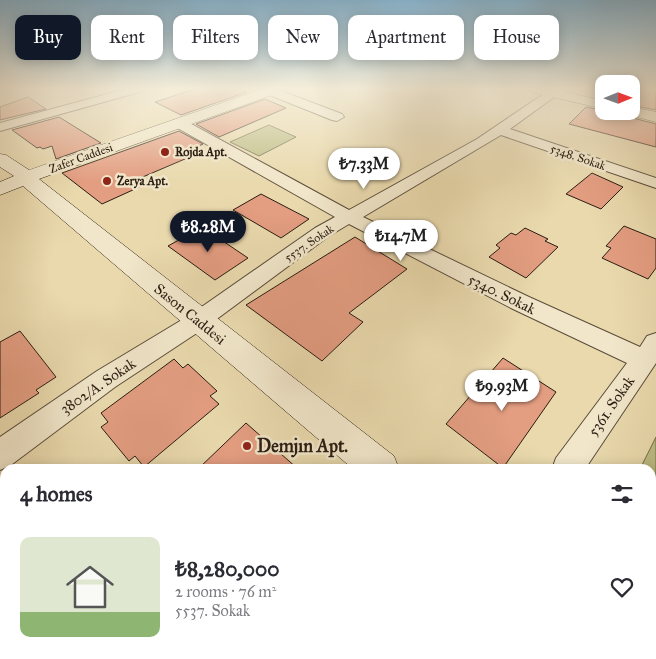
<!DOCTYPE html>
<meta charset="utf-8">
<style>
:root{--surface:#fff;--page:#f2f2f3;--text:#2b2b33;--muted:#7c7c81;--accent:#111827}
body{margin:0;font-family:"IM FELL Great Primer",serif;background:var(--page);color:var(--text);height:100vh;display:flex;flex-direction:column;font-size:19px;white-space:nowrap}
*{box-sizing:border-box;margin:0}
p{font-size:16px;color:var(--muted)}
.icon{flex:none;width:28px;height:28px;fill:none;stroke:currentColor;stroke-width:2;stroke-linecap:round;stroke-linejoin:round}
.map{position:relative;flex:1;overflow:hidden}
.side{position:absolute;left:0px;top:464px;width:656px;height:196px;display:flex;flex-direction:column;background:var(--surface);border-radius:15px 15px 0 0;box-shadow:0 2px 12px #0003}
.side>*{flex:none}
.hud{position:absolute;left:15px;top:15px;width:626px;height:45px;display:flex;gap:10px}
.needle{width:32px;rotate:89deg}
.buttons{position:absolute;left:595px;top:75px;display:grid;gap:10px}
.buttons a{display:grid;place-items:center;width:45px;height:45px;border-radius:10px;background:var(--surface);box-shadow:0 2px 12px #0003;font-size:25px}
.price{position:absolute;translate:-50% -42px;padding:0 11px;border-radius:18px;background:#fff;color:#222;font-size:16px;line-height:32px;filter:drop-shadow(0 1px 2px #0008)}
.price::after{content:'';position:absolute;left:50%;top:30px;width:15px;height:11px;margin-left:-8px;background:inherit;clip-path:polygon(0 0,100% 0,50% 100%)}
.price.active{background:var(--accent);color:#fff}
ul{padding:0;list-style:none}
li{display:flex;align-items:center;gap:15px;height:125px;padding:0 20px}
li span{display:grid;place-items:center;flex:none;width:140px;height:100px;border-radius:10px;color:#555}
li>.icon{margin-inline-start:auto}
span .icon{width:60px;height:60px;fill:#fffc;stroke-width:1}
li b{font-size:21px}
h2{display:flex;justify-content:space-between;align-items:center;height:60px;padding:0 20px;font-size:21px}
.tag{padding:0 18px;border-radius:10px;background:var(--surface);box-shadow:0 2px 12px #0003;font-size:18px;line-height:45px}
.tag.active{background:var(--accent);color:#fff}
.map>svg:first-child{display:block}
</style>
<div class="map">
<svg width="656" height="659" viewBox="0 0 656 659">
<rect width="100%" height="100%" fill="#e9d9ad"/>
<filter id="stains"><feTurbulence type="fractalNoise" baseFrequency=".004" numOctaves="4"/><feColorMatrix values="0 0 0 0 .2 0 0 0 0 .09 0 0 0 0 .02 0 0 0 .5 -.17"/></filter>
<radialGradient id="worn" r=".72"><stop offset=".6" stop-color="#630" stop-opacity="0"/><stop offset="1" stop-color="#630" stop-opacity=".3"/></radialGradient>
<path fill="#bdbd85" stroke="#746d4c" d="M269 125 296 137 259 156 230 142Z
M656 437V576L651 573V469H640Z"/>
<path fill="#e39d81" stroke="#2a1d12" d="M195 89H240L247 92 181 115 155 102Z
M631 89H656V110L631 105Z
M28 97 46 109 0 120V107Z
M265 99 286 108 219 137 196 124Z
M586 107 604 111H621L625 116 656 124V147L569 124Z
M59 117 101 143 56 159 52 146 43 149 40 147 37 148 12 130Z
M179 131 203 144 192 149 199 153 138 179 146 184 102 204 62 173Z
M592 173 623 187 601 209 566 194Z
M261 194 309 219 281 238 233 210Z
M624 226 656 239V268L648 279 602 258 611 248 606 246Z
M202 227 248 258 215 280 168 246Z
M525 228 548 239 545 241 558 247 526 278 489 257 500 248 496 245 511 233 516 235Z
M355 237 407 269 349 313 363 322 322 361 246 305Z
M20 331 56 377 36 390 39 393 0 418V342Z
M503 358 556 392 503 468 446 424Z
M174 359 183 368 188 364 217 391 210 396 219 404 144 467 135 456 129 461 101 427 108 422 101 413Z
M246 423 298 469H198Z"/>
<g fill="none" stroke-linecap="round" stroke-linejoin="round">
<g stroke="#5a4c39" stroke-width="2">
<path id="street" d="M126 89H145L143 91 0 131V123Z
M266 89H276L342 114 344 117 337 121 332 120 267 94 265 91Z
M551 89H565L510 129 656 178V188L501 135 363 217 529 297 640 347 647 336 656 333V363L585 469H552L556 458 627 363 513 309 349 224 329 236 206 327 115 387 11 465 0 470V437L97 371 190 315 315 228 335 217 174 126 172 123 174 120H184L349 210 477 139Z
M0 494 5 496V537L0 535Z
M5 583V623L0 625V585Z
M51 655H91L92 659H52Z
M441 655H481L480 659H440Z"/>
</g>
<g stroke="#2a1d12" stroke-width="1">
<path id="secondary" d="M262 89H282L280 92 39 179 394 456 399 469H353L23 186 0 195V182L14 176 0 167V154L6 155 29 170Z
M529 89H553L604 101V109L531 92Z
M631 107 656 112V122L625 114 623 111H631Z
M651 594 656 595V639L651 638Z"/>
</g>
<use href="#street" fill="#f1e6ca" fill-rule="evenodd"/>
<use href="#secondary" fill="#f1e6ca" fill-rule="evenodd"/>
</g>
<linearGradient id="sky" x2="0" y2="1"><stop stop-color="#88b6d2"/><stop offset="0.49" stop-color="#f5eeda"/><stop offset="1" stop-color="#f5eeda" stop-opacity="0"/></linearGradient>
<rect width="656" height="181" fill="url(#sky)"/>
<g fill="#8f2418" stroke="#f1e6ca" stroke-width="2">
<circle cx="165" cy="152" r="5"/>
<circle cx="107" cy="181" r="5"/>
<circle cx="247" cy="446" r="5"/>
</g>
<g text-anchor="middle" stroke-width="5" stroke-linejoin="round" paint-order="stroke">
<g font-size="12" font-weight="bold" fill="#2a1d12" stroke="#f1e6ca" text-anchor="start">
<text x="175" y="156">Rojda Apt.</text>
<text x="117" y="185">Zerya Apt.</text>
</g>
<g font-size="12" fill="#2a1d12" stroke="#f1e6ca">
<text transform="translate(578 157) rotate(19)" y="4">5348. Sokak</text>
<text transform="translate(81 158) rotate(-20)" y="4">Zafer Caddesi</text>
<text transform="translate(309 243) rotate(-34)" y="4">5537. Sokak</text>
</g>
<g font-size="15" fill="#2a1d12" stroke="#f1e6ca">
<text transform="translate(502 294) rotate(26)" y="5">5340. Sokak</text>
<text transform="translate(190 314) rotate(39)" y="5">Sason Caddesi</text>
<text transform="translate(98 386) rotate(-34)" y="5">3802/A. Sokak</text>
<text transform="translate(611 406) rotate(-55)" y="5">5361. Sokak</text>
</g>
<g font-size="18" font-weight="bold" fill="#2a1d12" stroke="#f1e6ca" text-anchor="start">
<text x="257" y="452">Demjın Apt.</text>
</g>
</g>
<rect width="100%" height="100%" filter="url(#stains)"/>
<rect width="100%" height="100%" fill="url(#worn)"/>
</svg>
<div class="buttons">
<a><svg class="needle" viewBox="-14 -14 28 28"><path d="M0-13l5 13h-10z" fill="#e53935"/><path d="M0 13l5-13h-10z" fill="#7c7c81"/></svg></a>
</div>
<b class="price" style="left:364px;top:190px">₺7.33M</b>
<b class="price active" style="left:208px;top:253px">₺8.28M</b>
<b class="price" style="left:401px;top:262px">₺14.7M</b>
<b class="price" style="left:502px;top:412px">₺9.93M</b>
<div class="hud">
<a class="tag active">Buy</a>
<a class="tag">Rent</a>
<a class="tag">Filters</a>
<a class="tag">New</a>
<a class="tag">Apartment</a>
<a class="tag">House</a>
</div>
<section class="side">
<h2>4 homes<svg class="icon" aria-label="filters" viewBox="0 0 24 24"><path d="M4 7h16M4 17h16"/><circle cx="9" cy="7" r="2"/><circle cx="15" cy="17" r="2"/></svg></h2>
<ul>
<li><span style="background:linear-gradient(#dfe7d0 75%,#8fb573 0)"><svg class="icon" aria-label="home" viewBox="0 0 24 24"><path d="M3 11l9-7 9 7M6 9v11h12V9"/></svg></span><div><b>₺8,280,000</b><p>2 rooms · 76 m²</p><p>5537. Sokak</p></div><svg class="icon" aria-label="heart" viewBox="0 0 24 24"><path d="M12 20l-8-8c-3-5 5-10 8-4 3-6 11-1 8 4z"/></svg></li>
</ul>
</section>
</div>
